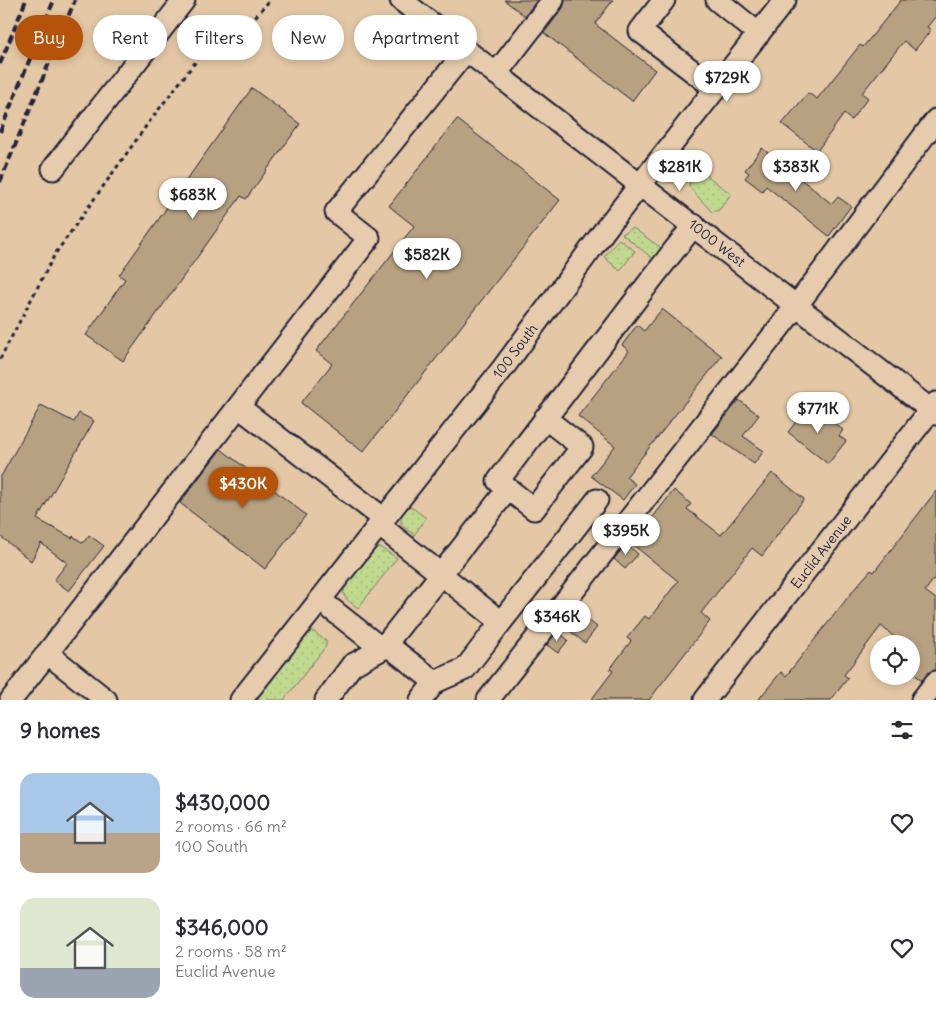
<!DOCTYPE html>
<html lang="en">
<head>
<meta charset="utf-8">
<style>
	:root { --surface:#fff; --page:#f7f7f7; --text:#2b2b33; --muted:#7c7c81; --accent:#b45309 }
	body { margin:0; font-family:Delius,sans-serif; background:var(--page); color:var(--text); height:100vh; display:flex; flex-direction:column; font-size:19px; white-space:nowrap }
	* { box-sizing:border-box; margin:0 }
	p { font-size:16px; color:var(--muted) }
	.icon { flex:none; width:28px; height:28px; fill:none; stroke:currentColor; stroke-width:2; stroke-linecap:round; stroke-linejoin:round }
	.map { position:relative; height:700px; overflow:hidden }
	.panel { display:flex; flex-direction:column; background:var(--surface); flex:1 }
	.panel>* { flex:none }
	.guide { position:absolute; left:15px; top:15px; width:500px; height:45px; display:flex; gap:10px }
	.tools { position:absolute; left:870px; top:635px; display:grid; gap:10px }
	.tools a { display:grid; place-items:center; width:50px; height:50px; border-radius:50%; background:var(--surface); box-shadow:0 2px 8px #0003; font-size:25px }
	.price { position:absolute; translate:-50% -42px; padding:0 11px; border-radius:18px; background:#fff; color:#222; font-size:16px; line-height:32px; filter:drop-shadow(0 1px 2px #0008) }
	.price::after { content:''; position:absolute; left:50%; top:30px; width:15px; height:11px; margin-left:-8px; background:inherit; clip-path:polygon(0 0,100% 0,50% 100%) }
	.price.active { background:var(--accent); color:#fff }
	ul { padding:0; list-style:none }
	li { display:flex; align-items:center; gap:15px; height:125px; padding:0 20px }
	li span { display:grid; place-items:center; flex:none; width:140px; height:100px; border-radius:15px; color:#555 }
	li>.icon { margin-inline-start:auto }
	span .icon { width:60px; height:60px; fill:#fffc; stroke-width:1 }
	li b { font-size:21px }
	h2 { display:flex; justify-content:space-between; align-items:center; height:60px; padding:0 20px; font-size:21px }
	.pill { padding:0 18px; border-radius:22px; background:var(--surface); box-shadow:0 2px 8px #0003; font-size:18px; line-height:45px }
	.pill.active { background:var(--accent); color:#fff }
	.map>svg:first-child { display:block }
	.grass { fill:url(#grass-dots); stroke:#727e65 }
	.building { fill:#b8a181; stroke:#22223b }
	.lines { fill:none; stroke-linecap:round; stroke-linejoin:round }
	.minor-casing { stroke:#22223b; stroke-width:25 }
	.path { stroke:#22223b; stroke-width:3; stroke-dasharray:4 4; stroke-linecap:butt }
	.minor { stroke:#e6cbad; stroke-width:21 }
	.rail { stroke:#22223b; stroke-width:4; stroke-dasharray:8 4; stroke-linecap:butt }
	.labels { text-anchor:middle; stroke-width:5; stroke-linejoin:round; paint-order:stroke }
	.street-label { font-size:14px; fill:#22223b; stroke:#e6cbad }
</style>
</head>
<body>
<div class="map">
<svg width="936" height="700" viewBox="0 0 936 700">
	<defs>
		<pattern id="grass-dots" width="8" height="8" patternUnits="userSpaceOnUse" patternTransform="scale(1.25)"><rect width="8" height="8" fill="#c1d98f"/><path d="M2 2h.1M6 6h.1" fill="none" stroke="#a6ba7c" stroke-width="1.8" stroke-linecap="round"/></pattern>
	</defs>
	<rect width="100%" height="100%" fill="#e4c8a5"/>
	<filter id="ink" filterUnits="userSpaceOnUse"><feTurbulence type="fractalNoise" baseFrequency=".02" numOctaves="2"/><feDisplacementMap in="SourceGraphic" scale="10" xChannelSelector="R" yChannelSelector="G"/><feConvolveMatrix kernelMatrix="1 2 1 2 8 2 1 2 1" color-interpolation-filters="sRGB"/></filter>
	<g filter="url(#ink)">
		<path class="grass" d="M697 168 731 194 719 210 712 212 689 187 691 176Z
			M633 228 664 250 657 262 622 234Z
			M619 239 635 251 620 271 604 257Z
			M406 506H410L426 518 414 535 401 525V513Z
			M379 547 397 558 358 608C353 604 345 600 344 594 341 583 369 551 379 547Z
			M310 629 326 641V646L284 700H254Z"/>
		<path class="building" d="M504 0H537L525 16Z
			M565 0H613L595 24 655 70 632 101 544 33 563 8Z
			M901 0H936V16L927 27 931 30 915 50 904 41 862 93 868 98 851 120 844 114 817 151 782 124 808 93 817 99 860 45 863 47Z
			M252 88 300 124 246 199 241 196 123 361 86 335 125 279 119 275Z
			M457 119 560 200 363 452 301 403 332 364 316 351 414 226 389 206Z
			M762 148 832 204 838 197 851 206 829 236 766 186 762 191 745 178 749 173 745 170Z
			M662 309 722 356 626 477 635 484 623 500 591 476 615 446 578 416 629 351 622 345 637 325 644 331Z
			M739 400 759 415 743 436 764 451 754 464 712 434Z
			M41 405 74 422 79 413 94 421 37 519 72 538 73 536 83 543 89 535 104 546 69 591 54 580 67 563 41 543 31 561 0 536V478Z
			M813 407 843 430 839 436 846 441 828 464 788 432 807 408 810 410Z
			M221 449 306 515 265 569 180 503Z
			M772 473 804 499 762 556 752 548 701 613 710 621 649 700H591L613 671 610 669 631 641 627 638 645 616 649 619 678 581 632 544 674 490 691 504 687 509 721 535Z
			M936 491V576L925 591 936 599V670L931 671 922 680 911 672V644H903L881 626 844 675 848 678 831 700H758L781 672 786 676 856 587 871 570 874 572Z
			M626 544 638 554 625 569 614 559Z
			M582 615 597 627 585 643 570 631Z
			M557 631 568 640 558 653 547 645Z"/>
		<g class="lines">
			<g class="minor-casing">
				<path id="minor" d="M401 0 936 414
					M664 0 640 31 716 89
					M717 0 759 34
					M496 74 553 0
					M53 169 184 0
					M239 407 384 519
					M545 418 582 447 534 509 498 481 654 276 694 225
					M379 525 501 622 465 669 435 682
					M320 600 382 649
					M501 622 597 500
					M386 644 435 682 421 700
					M47 653 106 700
					M11 700 369 238 336 212 466 51
					M241 700 503 368 607 227 785 0
					M326 700 352 665 382 649 508 489
					M488 700 797 305 936 120
					M705 700 936 403
					M922 700 936 682"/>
			</g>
			<path class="path" d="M0 359 55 254 149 122 204 51 256 16 270 0"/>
			<use href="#minor" class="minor"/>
			<path class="rail" d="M0 64 26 0
				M0 132 54 0
				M0 182 75 0"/>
		</g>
	</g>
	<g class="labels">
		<g class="street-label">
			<text transform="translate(717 243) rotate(38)" y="5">1000 West</text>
			<text transform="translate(515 351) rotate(-53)" y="5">100 South</text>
			<text transform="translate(821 552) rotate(-52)" y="5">Euclid Avenue</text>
		</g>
	</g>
</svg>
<div class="tools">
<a><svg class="icon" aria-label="locate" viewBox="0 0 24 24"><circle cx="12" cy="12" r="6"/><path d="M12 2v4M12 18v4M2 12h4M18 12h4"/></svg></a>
</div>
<b class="price" style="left:727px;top:103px">$729K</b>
<b class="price" style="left:680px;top:192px">$281K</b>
<b class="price" style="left:796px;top:192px">$383K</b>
<b class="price" style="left:193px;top:220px">$683K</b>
<b class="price" style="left:427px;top:280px">$582K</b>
<b class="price" style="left:818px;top:434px">$771K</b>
<b class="price active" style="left:243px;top:509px">$430K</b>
<b class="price" style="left:626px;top:556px">$395K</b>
<b class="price" style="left:557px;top:642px">$346K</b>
<div class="guide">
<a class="pill active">Buy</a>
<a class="pill">Rent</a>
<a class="pill">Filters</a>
<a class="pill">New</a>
<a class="pill">Apartment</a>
</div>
</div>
<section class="panel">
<h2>9 homes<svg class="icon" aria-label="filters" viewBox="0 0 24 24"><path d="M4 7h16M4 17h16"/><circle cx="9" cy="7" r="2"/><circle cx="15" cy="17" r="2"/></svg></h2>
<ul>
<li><span style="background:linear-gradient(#a9c7e8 60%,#b9a48a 0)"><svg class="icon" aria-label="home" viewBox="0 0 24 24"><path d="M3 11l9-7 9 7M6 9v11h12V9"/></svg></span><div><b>$430,000</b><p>2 rooms · 66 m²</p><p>100 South</p></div><svg class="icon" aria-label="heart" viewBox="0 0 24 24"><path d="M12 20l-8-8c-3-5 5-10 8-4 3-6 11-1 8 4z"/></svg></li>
<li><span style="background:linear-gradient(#dfe7d0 70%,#9aa5b1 0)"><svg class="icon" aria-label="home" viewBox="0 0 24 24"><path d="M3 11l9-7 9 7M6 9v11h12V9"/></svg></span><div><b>$346,000</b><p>2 rooms · 58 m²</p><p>Euclid Avenue</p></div><svg class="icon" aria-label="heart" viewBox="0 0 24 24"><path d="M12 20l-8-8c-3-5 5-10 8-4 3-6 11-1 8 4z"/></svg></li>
</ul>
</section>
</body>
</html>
